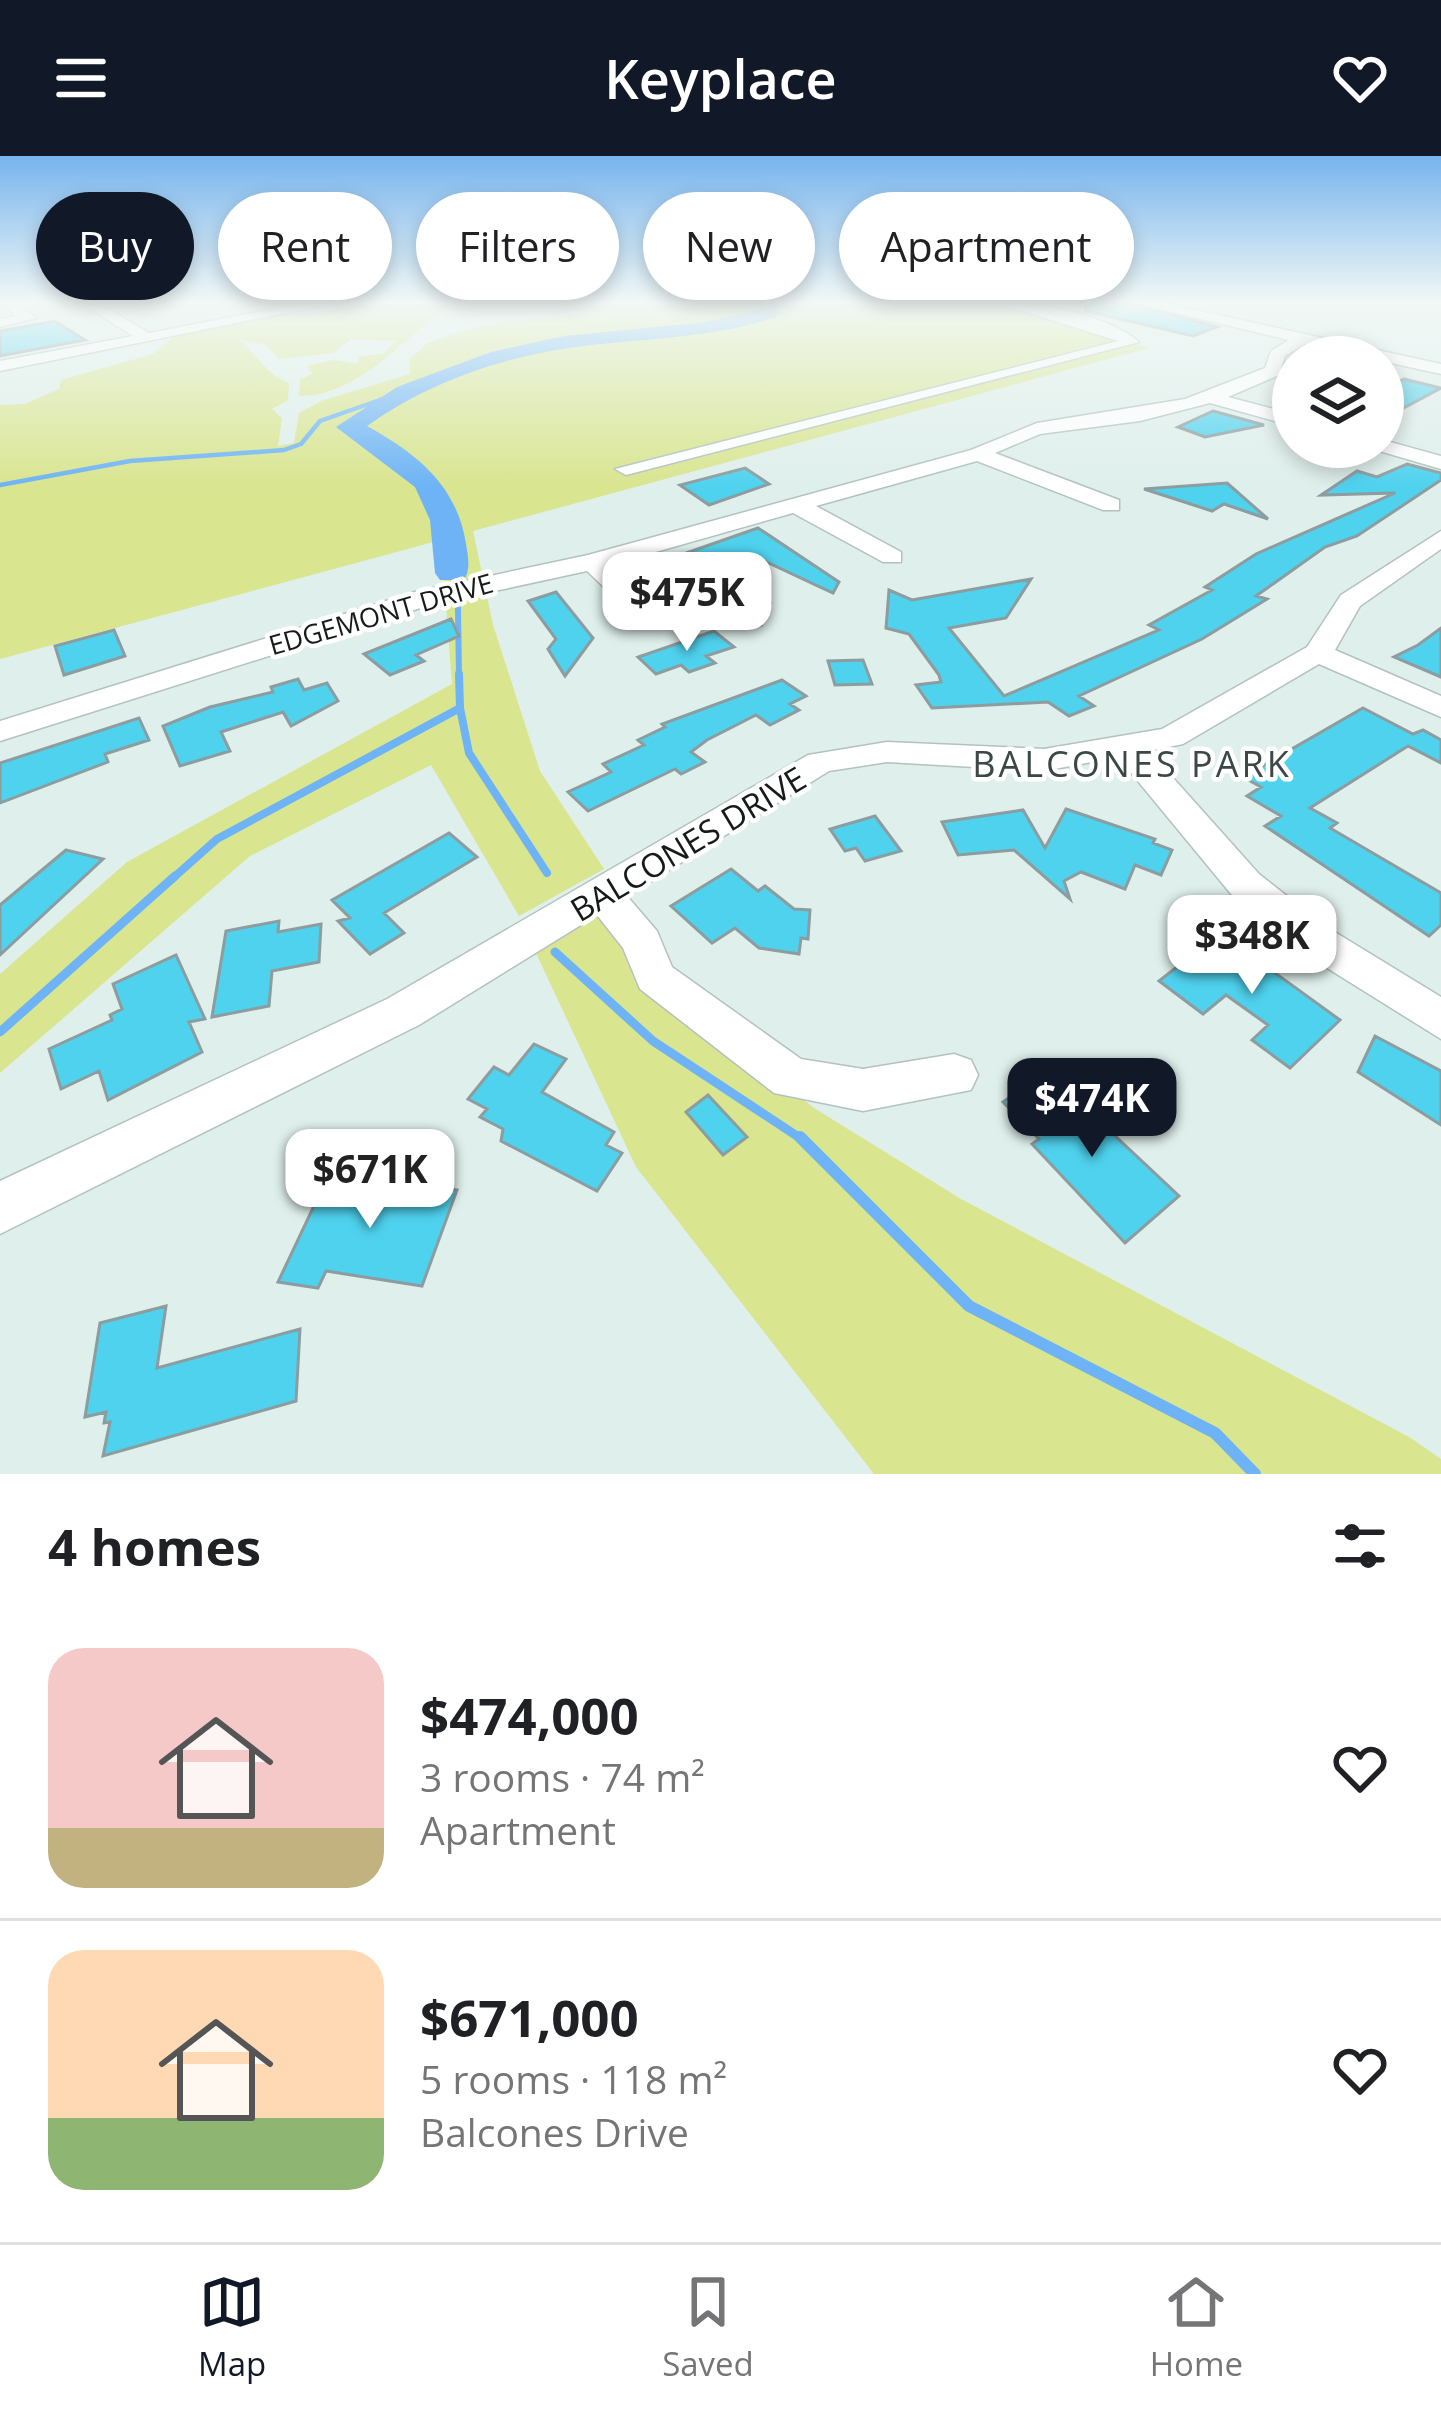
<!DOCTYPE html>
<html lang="en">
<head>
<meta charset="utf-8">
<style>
	:root { --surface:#fff; --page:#f6f6f6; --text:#202124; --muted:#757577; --line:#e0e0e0; --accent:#111827 }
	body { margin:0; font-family:"Open Sans",sans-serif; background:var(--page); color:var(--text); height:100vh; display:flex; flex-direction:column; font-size:45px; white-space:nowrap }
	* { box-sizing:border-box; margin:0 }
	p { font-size:39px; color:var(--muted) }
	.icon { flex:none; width:66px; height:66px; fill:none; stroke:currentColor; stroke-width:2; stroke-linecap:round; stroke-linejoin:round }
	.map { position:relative; height:1318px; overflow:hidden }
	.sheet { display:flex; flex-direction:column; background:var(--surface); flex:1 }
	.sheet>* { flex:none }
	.banner { position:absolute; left:36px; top:36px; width:1371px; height:108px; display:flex; gap:24px }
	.tools { position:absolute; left:1272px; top:180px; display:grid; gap:24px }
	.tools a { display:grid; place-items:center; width:132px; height:132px; border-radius:50%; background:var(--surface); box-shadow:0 6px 18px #0003; font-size:60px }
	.price { position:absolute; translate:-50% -102px; padding:0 27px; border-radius:24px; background:#fff; color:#222; font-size:39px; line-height:78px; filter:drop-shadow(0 3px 6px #0008) }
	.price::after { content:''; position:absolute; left:50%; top:72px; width:36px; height:27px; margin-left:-18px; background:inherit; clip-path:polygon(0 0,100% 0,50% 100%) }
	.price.on { background:var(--accent); color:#fff }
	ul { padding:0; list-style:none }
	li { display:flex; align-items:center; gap:36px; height:300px; padding:0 48px }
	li+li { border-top:3px solid var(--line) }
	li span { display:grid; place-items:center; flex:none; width:336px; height:240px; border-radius:36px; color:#555 }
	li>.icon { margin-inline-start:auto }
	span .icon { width:144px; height:144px; fill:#fffc; stroke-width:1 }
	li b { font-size:51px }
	h2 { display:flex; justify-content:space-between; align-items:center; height:144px; padding:0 48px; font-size:51px }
	.chip { padding:0 42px; border-radius:54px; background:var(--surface); box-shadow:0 6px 18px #0003; font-size:42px; line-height:108px }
	.chip.on { background:var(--accent); color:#fff }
	header { display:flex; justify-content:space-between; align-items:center; height:156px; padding:0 48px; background:var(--accent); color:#fff; font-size:54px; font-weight:600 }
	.menu { display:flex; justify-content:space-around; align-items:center; height:168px; border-top:3px solid var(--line); background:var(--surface); font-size:33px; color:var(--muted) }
	.menu a { display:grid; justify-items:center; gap:6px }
	.menu .on { color:var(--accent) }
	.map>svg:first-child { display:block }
	.green { fill:#d9e58f }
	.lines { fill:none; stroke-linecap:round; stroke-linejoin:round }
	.stream-far5 { stroke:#6db3f5; stroke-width:3 }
	.stream-far4 { stroke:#6db3f5; stroke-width:4.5 }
	.stream-far3 { stroke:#6db3f5; stroke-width:6 }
	.stream-far2 { stroke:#6db3f5; stroke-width:8 }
	.stream-far1 { stroke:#6db3f5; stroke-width:9 }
	.stream { stroke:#6db3f5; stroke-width:12 }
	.river { fill:#6db3f5; fill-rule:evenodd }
	.building { fill:#4fd2ee; stroke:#8d9c9f; stroke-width:3 }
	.minor-tunnel { stroke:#c1cfcc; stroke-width:16; stroke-dasharray:16 8; stroke-linecap:butt }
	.minor-casing { stroke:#b3c2bf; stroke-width:3 }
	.minor { fill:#fff; fill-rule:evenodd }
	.labels { text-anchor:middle; stroke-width:9; stroke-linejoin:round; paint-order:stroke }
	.far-street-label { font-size:27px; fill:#161b1a; stroke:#fff }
	.street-label { font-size:33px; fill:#161b1a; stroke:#fff }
	.neighbourhood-label { font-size:36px; letter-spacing:3px; fill:#3b4845; stroke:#fff }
</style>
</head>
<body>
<header><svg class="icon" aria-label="menu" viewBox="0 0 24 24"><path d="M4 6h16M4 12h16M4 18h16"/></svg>Keyplace<svg class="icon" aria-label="heart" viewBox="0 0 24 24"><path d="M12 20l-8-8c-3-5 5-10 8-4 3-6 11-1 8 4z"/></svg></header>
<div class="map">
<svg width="1441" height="1318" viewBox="0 0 1441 1318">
	<rect width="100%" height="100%" fill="#dfefeb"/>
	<path class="green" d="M347 146H457C406 176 363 240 299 240L300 224 313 217 306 210 333 204 357 208 360 200 383 198 396 185 351 183 334 197 279 203 266 189 237 183C257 196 264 218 289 227L288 244 272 253 282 262 278 290 294 287 299 257 321 245 410 218V202L428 187 483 169 595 157 605 146H996L1149 192 473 375 493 469 540 615 604 713 519 760 431 609 250 700 0 917V818L127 706 452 528 441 384 0 503V249L24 248 59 233 61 224 153 198 175 179 282 159 322 160Z
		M601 754 646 823 814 952 961 1043 1409 1281 1441 1303V1318H874L636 1011 535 795Z"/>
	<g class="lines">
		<path class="stream-far5" d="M385 242 391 240"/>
		<path class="stream-far4" d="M0 329 130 305 284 294 301 288 320 265 391 240"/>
		<path class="stream-far3" d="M458 452 459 521"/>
		<path class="stream-far2" d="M460 552 469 597 547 717
			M172 723 217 683 460 552 459 518"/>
		<path class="stream-far1" d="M555 796 653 885 803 984
			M0 876 175 720"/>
		<path class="stream" d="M800 981 969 1150 1215 1277 1255 1318"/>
		<path class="river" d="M760 146H778L776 161C719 180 661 182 601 188 517 196 436 221 367 270 416 297 457 329 466 388 468 401 471 413 464 424H440L435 417 430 364 415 331 336 271 397 231 491 196 564 180 706 166 759 154Z"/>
	</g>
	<path class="building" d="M1087 146H1127L1217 171 1193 180 1086 155Z
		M55 165 85 184 0 200V175Z
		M1404 223 1441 232 1383 263V233Z
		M1213 255 1264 269 1205 281 1178 271Z
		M1407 308 1441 317V324L1357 380 1325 391 1256 440 1267 443 1202 483 1079 540 1094 550 1069 560 1048 546 932 552 916 529 941 526 939 519 909 478 886 472 889 434 912 444 1031 423 1006 462 949 472 1004 540 1159 474 1149 469 1212 434 1205 431 1256 398 1395 337 1321 339 1357 315 1377 321Z
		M745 312 769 328 709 349 680 329Z
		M1227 327 1268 363 1224 348 1212 355 1144 333Z
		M758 372 839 426 833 437 760 403 770 447 757 448 761 469 718 470 713 415 696 421 669 403Z
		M556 436 593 482 565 520 548 493 556 483 528 445Z
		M451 463 459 480 416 499 424 505 390 519 364 498Z
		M1441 472V521L1394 501 1418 489Z
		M114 474 125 500 64 519 55 490Z
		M714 475 734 491 706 500 715 507 689 516 681 509 656 518 638 501Z
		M863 504 872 528 835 529 828 505Z
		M298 523 304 534 327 527 338 545 291 570 283 556 221 576 230 595 180 610 163 570 210 551 273 536 271 531Z
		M782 524 806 540 790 548 799 554 770 569 756 559 707 584 691 596 705 606 681 618 675 613 588 655 568 636 611 616 603 608 644 589 638 584 665 571 662 568Z
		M1363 552 1413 578 1423 574 1441 584V607L1408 590 1310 652 1337 667 1330 672 1441 737V769L1429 780 1265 670 1281 660 1247 640 1261 631 1243 621Z
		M139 562 149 584 105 598 108 606 0 647V607Z
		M1066 653 1155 683 1153 687 1172 694 1161 719 1135 709 1125 733 1081 716 1064 725 1070 743 1014 694 958 699 942 666 1023 654 1045 692Z
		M875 660 901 695 865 705 856 692 845 695 830 673Z
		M449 677 477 701 384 757 404 777 370 798 338 765 350 762 332 744Z
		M66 694 103 703 0 799V749Z
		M731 713 758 735 765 730 794 753 810 754 808 783 801 782 799 798 759 792 735 772 712 787 671 750Z
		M279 765 278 776 321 768 319 806 272 815 269 850 212 861 226 775Z
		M1220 777 1340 864 1290 912 1252 884 1268 869 1226 839 1203 858 1159 825Z
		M176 799 205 863 189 866 202 896 108 944 99 915 61 933 49 893 112 864 110 859 122 853 113 828Z
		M1375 880 1441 915V969L1358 916Z
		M534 888 566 903 542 936 614 976 606 989 622 997 597 1035 501 985 503 973 480 961 487 953 468 943 494 911 509 919Z
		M1040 920 1075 952 1081 948 1179 1040 1125 1087 1032 988 1039 983 1003 946Z
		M708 939 747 981 723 999 686 956Z
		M330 1016 457 1034 422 1130 326 1115 318 1132 278 1126Z
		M166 1150 157 1212 300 1173 296 1245 103 1300 110 1266 104 1267 106 1256 85 1261 100 1167Z"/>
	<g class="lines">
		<path class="minor-tunnel" d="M1388 227 1397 222"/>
		<g class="minor-casing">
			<path id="minor" d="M0 146H14L36 162 0 171V163L16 160Z
				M79 146H97L149 177 309 146H340L0 215V205L133 180Z
				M995 146C1038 146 1106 158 1139 186L626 319 615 313 1118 185Z
				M1131 146H1159L1441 208V218L1305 188 1285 200 1279 219 1228 241 1293 258V270L1210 247 1140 265 1040 278 995 297 1119 344V354H1103L977 305 816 350 901 396V406H883L793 357 610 409 650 444V456H630L587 415 430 449 0 585V565L415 436 588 399 971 294 1037 267 1185 243 1265 212 1271 195 1289 184Z
				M1383 284 1441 300V313L1376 294Z
				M1441 375V393L1360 450 1335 494 1441 540V561L1319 508 1183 588 1149 595 1259 718 1325 770 1441 841V883L1295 792 1231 738 1118 601 1044 615 887 606 829 615 627 740 657 775 672 811 801 903 863 913 954 898 971 904 978 919 971 934 863 955 774 937 640 833 623 792 597 759 419 869 0 1078V1025L387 843 808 599 887 586 1044 593 1162 573 1307 491 1341 439Z"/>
		</g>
		<use href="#minor" class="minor"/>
	</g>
	<linearGradient id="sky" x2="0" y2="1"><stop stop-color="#77b4ed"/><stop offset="0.44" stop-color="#f1f8f6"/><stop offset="1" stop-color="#f1f8f6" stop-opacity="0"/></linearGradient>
	<rect width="1441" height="331" fill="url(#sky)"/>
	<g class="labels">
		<g class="far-street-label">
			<text transform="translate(381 459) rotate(-16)" y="9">EDGEMONT DRIVE</text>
		</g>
		<g class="street-label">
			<text transform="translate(688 688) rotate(-31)" y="12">BALCONES DRIVE</text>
		</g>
		<g class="neighbourhood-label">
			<text x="1132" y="621">BALCONES PARK</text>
		</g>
	</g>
</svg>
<div class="tools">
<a><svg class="icon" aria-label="layers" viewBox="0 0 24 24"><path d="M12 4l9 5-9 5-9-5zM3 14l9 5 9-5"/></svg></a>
</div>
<b class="price" style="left:687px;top:498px">$475K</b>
<b class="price" style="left:1252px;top:841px">$348K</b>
<b class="price on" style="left:1092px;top:1004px">$474K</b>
<b class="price" style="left:370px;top:1075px">$671K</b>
<div class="banner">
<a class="chip on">Buy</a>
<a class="chip">Rent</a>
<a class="chip">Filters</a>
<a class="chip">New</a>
<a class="chip">Apartment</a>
</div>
</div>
<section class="sheet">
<h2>4 homes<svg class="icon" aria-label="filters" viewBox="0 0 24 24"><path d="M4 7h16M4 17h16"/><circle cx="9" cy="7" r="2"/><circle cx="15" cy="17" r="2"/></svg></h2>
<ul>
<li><span style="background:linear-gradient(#f6c9c9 75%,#c2b280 0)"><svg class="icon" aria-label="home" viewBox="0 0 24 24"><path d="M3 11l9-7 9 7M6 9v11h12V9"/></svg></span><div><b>$474,000</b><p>3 rooms · 74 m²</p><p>Apartment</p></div><svg class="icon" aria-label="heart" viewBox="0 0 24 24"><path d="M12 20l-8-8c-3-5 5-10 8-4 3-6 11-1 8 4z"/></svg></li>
<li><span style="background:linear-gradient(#ffd9b3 70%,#8fb573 0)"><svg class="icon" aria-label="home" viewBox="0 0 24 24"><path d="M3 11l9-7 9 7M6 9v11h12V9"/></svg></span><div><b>$671,000</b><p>5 rooms · 118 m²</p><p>Balcones Drive</p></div><svg class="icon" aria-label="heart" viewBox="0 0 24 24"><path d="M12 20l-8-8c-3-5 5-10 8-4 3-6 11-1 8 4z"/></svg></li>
</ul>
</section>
<nav class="menu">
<a class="on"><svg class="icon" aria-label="map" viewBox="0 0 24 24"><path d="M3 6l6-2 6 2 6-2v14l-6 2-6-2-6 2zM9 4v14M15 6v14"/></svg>Map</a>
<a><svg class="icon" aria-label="saved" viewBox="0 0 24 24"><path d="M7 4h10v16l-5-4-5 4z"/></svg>Saved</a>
<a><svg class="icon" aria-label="home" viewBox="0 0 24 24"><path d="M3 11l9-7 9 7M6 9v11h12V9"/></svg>Home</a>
</nav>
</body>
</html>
